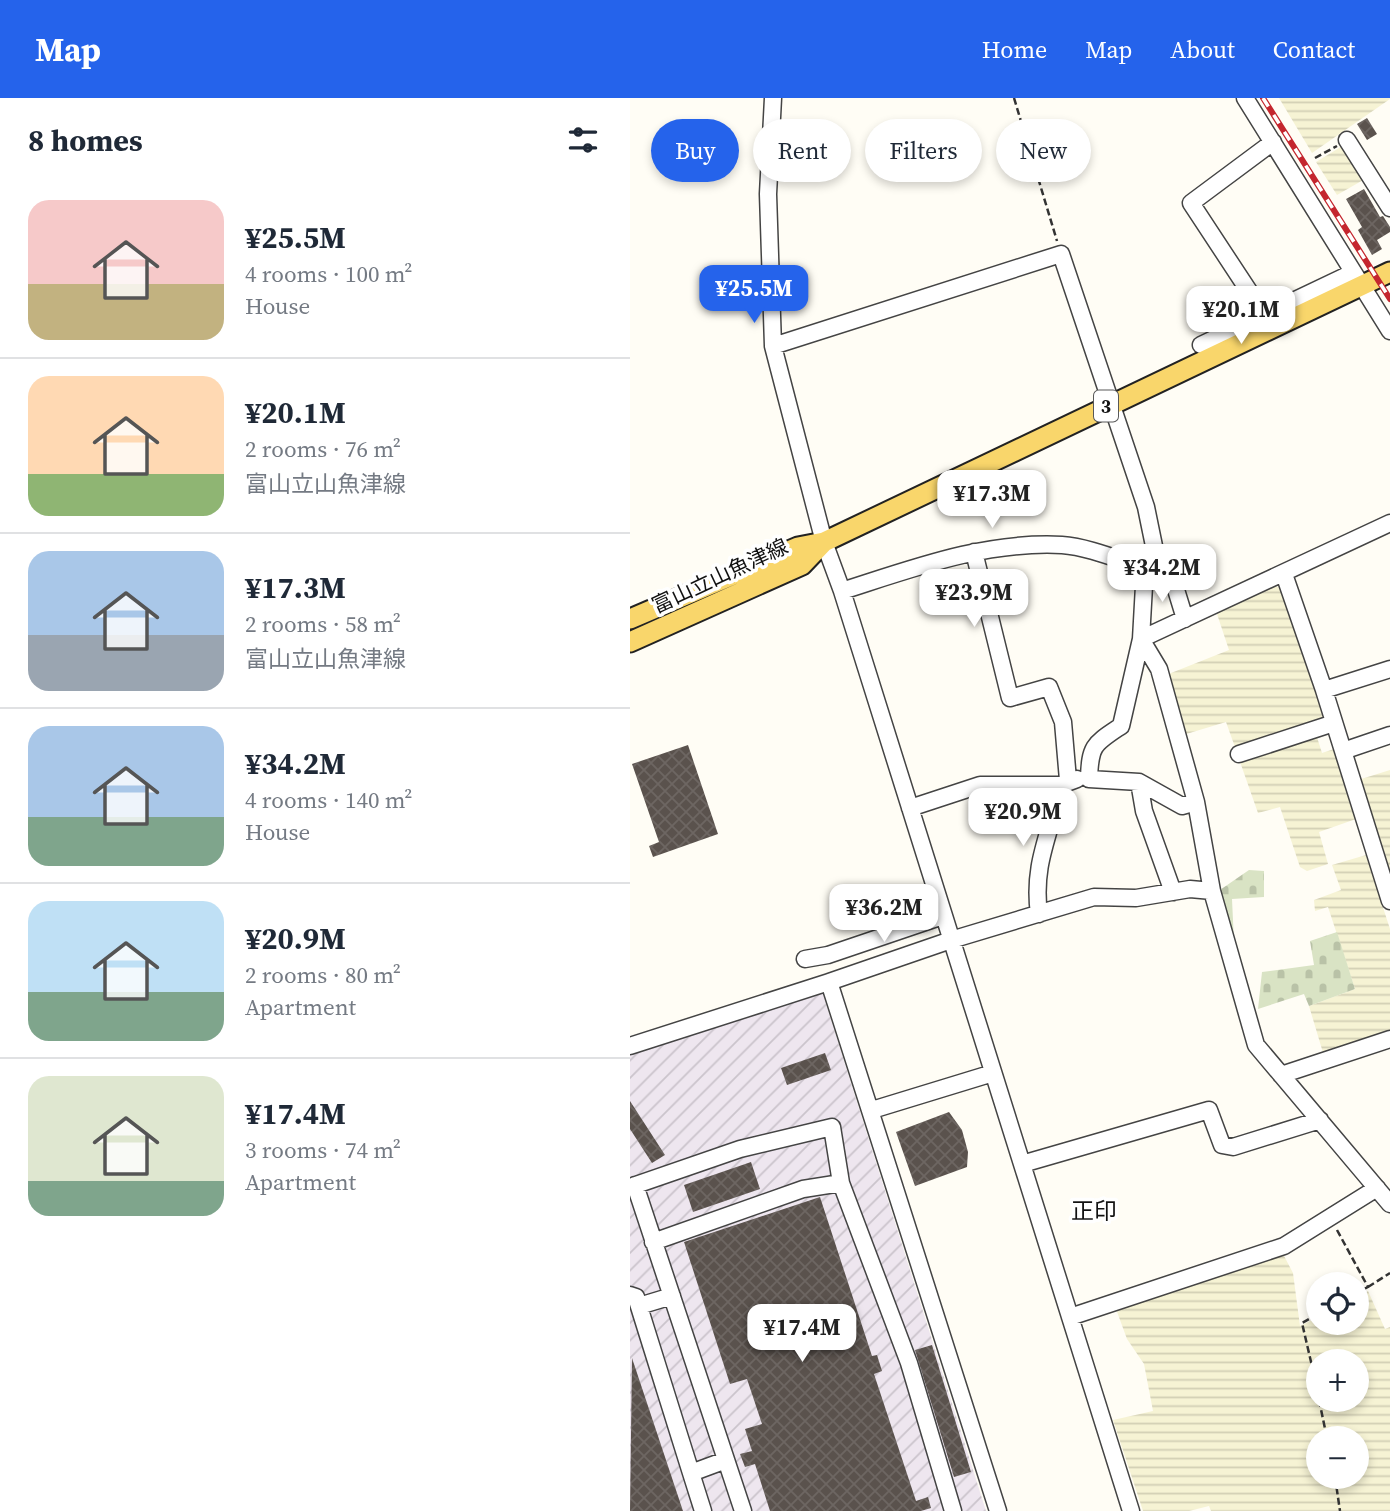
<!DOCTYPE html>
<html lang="en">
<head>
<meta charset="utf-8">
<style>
	:root { --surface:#fff; --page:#f6f6f7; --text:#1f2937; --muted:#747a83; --line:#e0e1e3; --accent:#2563eb }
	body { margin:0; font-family:"Source Serif 4","Noto Sans JP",serif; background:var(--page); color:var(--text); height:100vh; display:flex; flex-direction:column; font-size:26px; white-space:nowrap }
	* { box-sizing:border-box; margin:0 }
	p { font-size:23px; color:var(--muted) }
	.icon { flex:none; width:38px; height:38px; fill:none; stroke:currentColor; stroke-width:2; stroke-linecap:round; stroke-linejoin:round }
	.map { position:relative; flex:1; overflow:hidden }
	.side { display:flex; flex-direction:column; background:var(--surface); width:630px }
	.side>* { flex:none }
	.top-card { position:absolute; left:21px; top:21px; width:634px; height:63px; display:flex; gap:14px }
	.buttons { position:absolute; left:676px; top:1174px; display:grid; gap:14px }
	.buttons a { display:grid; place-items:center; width:63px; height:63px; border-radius:50%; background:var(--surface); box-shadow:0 4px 10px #0003; font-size:35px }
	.price { position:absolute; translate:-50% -60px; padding:0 16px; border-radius:14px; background:#fff; color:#222; font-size:23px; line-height:46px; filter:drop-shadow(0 2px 4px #0008) }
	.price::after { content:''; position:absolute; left:50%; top:42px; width:21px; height:16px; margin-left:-10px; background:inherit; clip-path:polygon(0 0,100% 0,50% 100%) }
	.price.active { background:var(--accent); color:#fff }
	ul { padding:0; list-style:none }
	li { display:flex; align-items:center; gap:21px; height:175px; padding:0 28px }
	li+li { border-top:2px solid var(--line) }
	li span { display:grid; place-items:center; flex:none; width:196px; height:140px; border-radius:21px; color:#555 }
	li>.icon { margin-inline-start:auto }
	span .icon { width:84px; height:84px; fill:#fffc; stroke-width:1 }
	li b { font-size:30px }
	h2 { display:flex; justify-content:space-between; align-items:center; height:84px; padding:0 28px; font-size:30px }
	.chip { padding:0 24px; border-radius:32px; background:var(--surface); box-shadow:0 4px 10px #0003; font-size:24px; line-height:63px }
	.chip.active { background:var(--accent); color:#fff }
	header { display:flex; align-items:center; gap:42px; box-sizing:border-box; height:98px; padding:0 35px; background:var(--accent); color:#fff }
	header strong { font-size:33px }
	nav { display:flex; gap:38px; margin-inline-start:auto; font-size:24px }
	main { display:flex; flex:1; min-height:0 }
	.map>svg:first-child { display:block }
	.industrial { fill:url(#industrial-furrows) }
	.farmland { fill:url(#farmland-rules); fill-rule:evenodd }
	.cemetery { fill:url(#cemetery-stones) }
	.building { fill:url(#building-cross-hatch) }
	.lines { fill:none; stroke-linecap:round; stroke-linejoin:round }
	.minor-casing { stroke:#444; stroke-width:19 }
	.major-casing { stroke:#222; stroke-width:23 }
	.path { stroke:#333; stroke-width:2.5; stroke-dasharray:7 3.5; stroke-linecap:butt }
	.minor { stroke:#fff; stroke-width:16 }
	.major { stroke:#f9d66b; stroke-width:19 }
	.rail-casing { stroke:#c4262e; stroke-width:6 }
	.rail { stroke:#fff; stroke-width:3.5; stroke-dasharray:10; stroke-linecap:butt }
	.labels { text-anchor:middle; stroke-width:7; stroke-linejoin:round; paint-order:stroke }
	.shield { fill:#fff; stroke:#585858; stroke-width:2 }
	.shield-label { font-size:19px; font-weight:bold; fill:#111 }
	.street-label { font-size:21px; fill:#111; stroke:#fff }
	.neighbourhood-label { font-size:23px; fill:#111; stroke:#fff }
</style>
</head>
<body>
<header>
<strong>Map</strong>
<nav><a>Home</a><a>Map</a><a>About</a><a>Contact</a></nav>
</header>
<main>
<section class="side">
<h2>8 homes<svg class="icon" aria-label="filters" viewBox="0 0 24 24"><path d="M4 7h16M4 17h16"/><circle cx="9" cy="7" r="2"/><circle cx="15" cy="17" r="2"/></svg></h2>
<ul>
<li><span style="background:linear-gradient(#f6c9c9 60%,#c2b280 0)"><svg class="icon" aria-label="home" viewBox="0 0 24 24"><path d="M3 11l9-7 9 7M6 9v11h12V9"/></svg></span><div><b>¥25.5M</b><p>4 rooms · 100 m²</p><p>House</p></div></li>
<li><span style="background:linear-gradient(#ffd9b3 70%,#8fb573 0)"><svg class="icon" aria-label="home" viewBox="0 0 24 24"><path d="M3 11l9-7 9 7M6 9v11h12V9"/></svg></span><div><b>¥20.1M</b><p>2 rooms · 76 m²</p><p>富山立山魚津線</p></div></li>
<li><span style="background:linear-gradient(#a9c7e8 60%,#9aa5b1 0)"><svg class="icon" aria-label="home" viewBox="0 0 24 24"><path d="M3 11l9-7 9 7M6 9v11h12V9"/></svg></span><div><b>¥17.3M</b><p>2 rooms · 58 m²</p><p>富山立山魚津線</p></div></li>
<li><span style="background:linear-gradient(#a9c7e8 65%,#7fa58c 0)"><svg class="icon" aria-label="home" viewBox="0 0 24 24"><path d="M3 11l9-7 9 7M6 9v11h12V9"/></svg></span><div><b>¥34.2M</b><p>4 rooms · 140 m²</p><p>House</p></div></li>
<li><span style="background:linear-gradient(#bfe0f5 65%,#7fa58c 0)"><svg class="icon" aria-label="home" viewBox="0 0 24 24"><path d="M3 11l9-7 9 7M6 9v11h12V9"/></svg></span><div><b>¥20.9M</b><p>2 rooms · 80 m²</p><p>Apartment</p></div></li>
<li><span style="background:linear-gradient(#dfe7d0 75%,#7fa58c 0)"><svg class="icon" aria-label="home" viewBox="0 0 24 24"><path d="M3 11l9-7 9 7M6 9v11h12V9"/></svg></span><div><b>¥17.4M</b><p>3 rooms · 74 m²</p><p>Apartment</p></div></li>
</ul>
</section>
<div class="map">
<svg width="760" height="1413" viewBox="0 0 760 1413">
	<defs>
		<pattern id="industrial-furrows" width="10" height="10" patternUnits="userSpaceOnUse" patternTransform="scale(1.75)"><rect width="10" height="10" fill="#eee6ef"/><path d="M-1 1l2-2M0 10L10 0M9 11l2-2" fill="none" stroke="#cbc4cc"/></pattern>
		<pattern id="farmland-rules" width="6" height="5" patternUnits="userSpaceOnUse" patternTransform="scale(1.75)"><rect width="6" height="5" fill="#f6f3d4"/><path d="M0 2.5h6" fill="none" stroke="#d2cfb5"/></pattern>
		<pattern id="cemetery-stones" width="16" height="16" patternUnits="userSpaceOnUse" patternTransform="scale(1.75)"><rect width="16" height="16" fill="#d9e3c4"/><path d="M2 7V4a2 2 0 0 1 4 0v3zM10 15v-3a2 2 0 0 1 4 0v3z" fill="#b9c2a7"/></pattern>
		<pattern id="building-cross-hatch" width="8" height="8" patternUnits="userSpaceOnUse" patternTransform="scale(1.75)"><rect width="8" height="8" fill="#5a524d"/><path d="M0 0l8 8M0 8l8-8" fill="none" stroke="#6d6662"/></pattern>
	</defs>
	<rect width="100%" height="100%" fill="#fffdf5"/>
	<path class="industrial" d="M192 893 356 1413H0V955Z"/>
	<path class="farmland" d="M649 0H760V1L682 55Z
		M714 47 735 81 707 97 686 64Z
		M641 487 655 491 696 624 606 652 596 624 553 637 536 577 599 552 586 513Z
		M686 636 692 655 704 651 726 721 689 734 698 766 677 773 670 769 650 709 628 715 609 661Z
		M760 672V787L728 682Z
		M736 757 760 831V937L694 958 679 908 725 891 698 809 685 813 684 802 711 792 702 767Z
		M652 1154 663 1175 670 1228 688 1219V1225H726V1199L738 1193 755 1231 760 1229V1413H581L579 1408 559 1413H513L483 1322 523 1313 514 1266 497 1241 486 1211ZM688 1264H726V1302H688ZM688 1340H726V1379H688Z"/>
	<path class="cemetery" d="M619 772 634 773V799L602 801 604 844 587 794Z
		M707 834 725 891 679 908 674 896 628 911 632 874 684 867 680 843Z"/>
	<path class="building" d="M737 20 747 36 737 42 727 26Z
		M734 91 750 119 753 118 760 129V134L747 142 752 151 742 157 728 132 732 129 716 101Z
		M58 647 88 736 23 759 19 748 29 744 2 666Z
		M195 955 201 972 157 987 151 970Z
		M0 1003 35 1057 22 1065 0 1031Z
		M319 1014 332 1032 338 1054 337 1069 285 1088 266 1034Z
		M121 1064 130 1091 63 1114 54 1087Z
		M190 1099 242 1258 247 1257 252 1273 244 1276 286 1403 298 1399 301 1410 291 1413H140L125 1366 115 1369 110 1356 122 1353 115 1331 132 1326 117 1281 100 1286 54 1144Z
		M302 1247 341 1374 324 1379 285 1252Z
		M2 1260 53 1413H0Z"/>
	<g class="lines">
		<g class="minor-casing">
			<path id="minor" d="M143 0 138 96 143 248 194 444 212 493 501 1413
				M615 0 760 233
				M717 42 760 110
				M634 216 561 105 643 44
				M571 247 722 175
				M143 248 431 156 516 409 524 448 515 470 511 541 491 628C464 646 460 647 459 681L509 684 552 708 566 704
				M344 454 380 600 419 589 433 624 438 682
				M654 476 694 592 760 803
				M515 477 540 472 555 521
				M212 493C284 470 355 443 432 447 459 449 489 462 515 470
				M511 541 529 571 566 704 582 793 626 947 760 1106
				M511 541 760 425
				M694 592 760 571
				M713 653 760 637
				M609 656 704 625
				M509 684 514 713 543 794
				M280 710 350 687H431L447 681
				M409 816C402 765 421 735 431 687
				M175 861 198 857 313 818
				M199 884 321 842 464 799 506 800 560 791 582 793
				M0 948 199 884 368 1413
				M651 977 760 941
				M242 1012 363 975
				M392 1066 579 1012 592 1047 603 1049 690 1022
				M5 1087 113 1413
				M0 1089 110 1051 202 1029 211 1085 279 1265 323 1413
				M23 1144 173 1091 211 1085
				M0 1197 6 1199 61 1375 96 1362
				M9 1208 42 1198
				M440 1219 654 1148 747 1090
				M61 1375 73 1413"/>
		</g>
		<g class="major-casing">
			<path id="major" d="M0 521 168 449 194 444 760 174
				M0 544 172 467 194 444"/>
		</g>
		<path class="path" d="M384 0 427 143
			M685 60 707 48
			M707 1132 738 1189 726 1195
			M738 1189 760 1175
			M688 1216 672 1225 688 1294
			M689 1302 697 1340
			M705 1379 710 1413"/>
		<use href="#minor" class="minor"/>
		<use href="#major" class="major"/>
		<g class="rail-casing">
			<path id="rail" d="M633 0 760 201"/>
		</g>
		<use href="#rail" class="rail"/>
	</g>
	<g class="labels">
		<rect class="shield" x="464" y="292.5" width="24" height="31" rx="5"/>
		<g class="shield-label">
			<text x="476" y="315">3</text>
		</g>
		<g class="street-label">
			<text transform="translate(90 478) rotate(-25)" y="7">富山立山魚津線</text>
		</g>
		<g class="neighbourhood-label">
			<text x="464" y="1121">正印</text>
		</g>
	</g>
</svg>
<div class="buttons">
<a><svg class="icon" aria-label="locate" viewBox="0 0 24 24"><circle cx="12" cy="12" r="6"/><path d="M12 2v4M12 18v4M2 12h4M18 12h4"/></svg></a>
<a>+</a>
<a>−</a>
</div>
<b class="price active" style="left:124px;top:227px">¥25.5M</b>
<b class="price" style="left:611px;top:248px">¥20.1M</b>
<b class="price" style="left:362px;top:432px">¥17.3M</b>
<b class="price" style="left:532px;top:506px">¥34.2M</b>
<b class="price" style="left:344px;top:531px">¥23.9M</b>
<b class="price" style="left:393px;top:750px">¥20.9M</b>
<b class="price" style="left:254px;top:846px">¥36.2M</b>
<b class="price" style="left:172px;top:1266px">¥17.4M</b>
<div class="top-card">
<a class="chip active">Buy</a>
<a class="chip">Rent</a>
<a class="chip">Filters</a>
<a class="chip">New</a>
</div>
</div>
</main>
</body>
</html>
